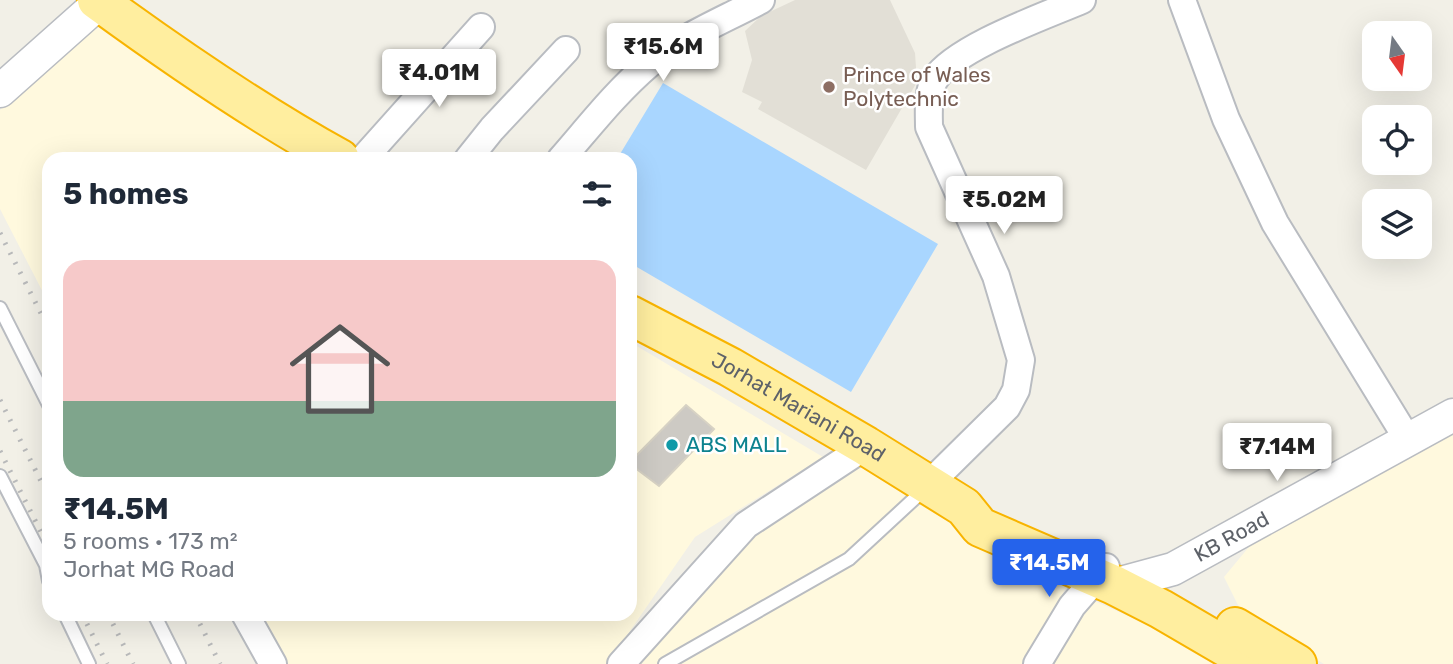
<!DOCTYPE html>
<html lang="en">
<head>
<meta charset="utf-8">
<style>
	:root { --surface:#fff; --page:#f6f6f7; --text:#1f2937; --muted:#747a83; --accent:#2563eb }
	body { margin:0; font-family:Rubik,sans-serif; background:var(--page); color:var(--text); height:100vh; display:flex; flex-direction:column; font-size:26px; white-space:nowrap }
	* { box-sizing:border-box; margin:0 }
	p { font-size:23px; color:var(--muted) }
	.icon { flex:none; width:38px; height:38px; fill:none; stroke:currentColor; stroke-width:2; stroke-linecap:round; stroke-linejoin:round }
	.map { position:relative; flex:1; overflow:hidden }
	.side { position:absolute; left:42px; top:152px; width:595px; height:469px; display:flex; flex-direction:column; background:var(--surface); border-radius:21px; box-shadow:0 7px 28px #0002 }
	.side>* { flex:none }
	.needle { width:46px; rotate:166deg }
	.fabs { position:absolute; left:1362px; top:21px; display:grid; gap:14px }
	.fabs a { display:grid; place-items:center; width:70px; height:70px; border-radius:14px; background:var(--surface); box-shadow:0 7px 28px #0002; font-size:35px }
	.price { position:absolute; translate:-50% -60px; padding:0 16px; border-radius:7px; background:#fff; color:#222; font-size:23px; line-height:46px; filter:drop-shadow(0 2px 4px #0008) }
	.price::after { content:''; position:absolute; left:50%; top:42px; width:21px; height:16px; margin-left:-10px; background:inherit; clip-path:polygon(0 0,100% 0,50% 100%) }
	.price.selected { background:var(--accent); color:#fff }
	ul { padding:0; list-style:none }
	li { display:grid; align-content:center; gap:14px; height:371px; padding:0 21px }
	li span { display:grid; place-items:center; height:217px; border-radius:21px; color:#555 }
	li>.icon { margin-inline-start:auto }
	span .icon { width:126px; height:126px; fill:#fffc; stroke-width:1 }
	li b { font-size:30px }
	h2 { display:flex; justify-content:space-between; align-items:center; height:84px; padding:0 21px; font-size:30px }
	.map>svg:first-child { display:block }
	.commercial { fill:#fff9de }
	.education { fill:#e2dfd6 }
	.water { fill:#a9d6ff }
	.building { fill:#cdcac4; stroke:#d7d2c4; stroke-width:2 }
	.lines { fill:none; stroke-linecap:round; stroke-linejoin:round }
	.service-casing { stroke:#b9bcc1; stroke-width:16 }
	.minor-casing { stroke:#b9bcc1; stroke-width:30 }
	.tertiary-casing { stroke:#b9bcc1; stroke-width:35 }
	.trunk-casing { stroke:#f8b400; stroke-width:42 }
	.service { stroke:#fff; stroke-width:12 }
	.minor { stroke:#fff; stroke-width:26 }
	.tertiary { stroke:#fff; stroke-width:32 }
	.trunk { stroke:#ffee9f; stroke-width:38 }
	.rail { stroke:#b8b9ba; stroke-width:5; stroke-dasharray:2 9; stroke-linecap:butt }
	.education-dot { fill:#8d6e63; stroke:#fff; stroke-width:2.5 }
	.culture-dot { fill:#0f9aa8; stroke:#fff; stroke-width:2.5 }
	.labels { text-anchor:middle; stroke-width:5; stroke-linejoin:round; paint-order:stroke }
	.education-label { font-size:21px; fill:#785e54; stroke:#fff; text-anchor:start }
	.street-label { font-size:21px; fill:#5e6269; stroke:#fff }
	.culture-label { font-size:21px; fill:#0d838f; stroke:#fff; text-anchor:start }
</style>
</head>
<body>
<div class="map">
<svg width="1453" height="664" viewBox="0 0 1453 664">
	<rect width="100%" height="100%" fill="#f2f0e7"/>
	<path class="commercial" d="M96 22 325 159H49V304L0 209V110Z
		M630 342 823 457 695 537 607 664H275L249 614H630Z
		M1453 433V664H1324L1243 615 1224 577 1263 530Z
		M861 466 1068 583 1028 664H636L764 522Z
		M1090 599 1153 627 1223 664H1053Z"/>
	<path class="education" d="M795 0H890L915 53 917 82 866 170 758 109 762 102 742 92 752 60 745 31 761 16Z"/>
	<path class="water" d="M663 83 938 244 851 392 630 263V159H617Z"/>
	<path class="building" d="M686 405 714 429 659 486 630 464V462Z"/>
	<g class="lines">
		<g class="service-casing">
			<path id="service" d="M0 308 49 405
				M0 476 46 565 49 581
				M65 614 89 664
				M154 614 179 664
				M665 664 849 559 927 487"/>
		</g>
		<g class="minor-casing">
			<path id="minor" d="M1182 0 1226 119 1275 223 1408 440
				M363 159 481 27
				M468 159 492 129 566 50
				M561 159C589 127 616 92 649 64 681 37 724 20 761 0
				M929 484 1007 407 1016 390 1021 360 996 276 929 127C929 113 927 92 935 79 956 47 1045 16 1082 0
				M245 614 273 664
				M621 664 746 525 866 446
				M1037 664 1072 606 1106 567"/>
		</g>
		<g class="tertiary-casing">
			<g id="tertiary">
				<path d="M0 91 100 2"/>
				<path id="s1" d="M1114 585 1173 569 1453 415"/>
			</g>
		</g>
		<g class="trunk-casing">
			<g id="trunk">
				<path d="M97 0C175 57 255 112 340 159"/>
				<path id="s2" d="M630 315 730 367 866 446 964 507 980 527 1114 585 1161 609 1255 664"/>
				<path d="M1235 627 1297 664"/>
			</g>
		</g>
		<use href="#service" class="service"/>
		<use href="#minor" class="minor"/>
		<use href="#tertiary" class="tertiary"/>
		<use href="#trunk" class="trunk"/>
		<path class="rail" d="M0 233 49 329
			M0 400 49 497
			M0 451 49 548
			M82 614 107 664
			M108 614 133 664
			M195 614 220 664"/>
	</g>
	<circle class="education-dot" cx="829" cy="87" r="7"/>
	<circle class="culture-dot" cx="672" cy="445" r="7"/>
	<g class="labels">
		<g class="education-label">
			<text x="843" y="82">Prince of Wales<tspan x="843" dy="24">Polytechnic</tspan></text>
		</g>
		<g class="street-label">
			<text dy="7" stroke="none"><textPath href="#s2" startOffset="192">Jorhat Mariani Road</textPath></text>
			<text dy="7" stroke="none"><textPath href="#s1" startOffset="128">KB Road</textPath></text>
		</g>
		<g class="culture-label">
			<text x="686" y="452">ABS MALL</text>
		</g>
	</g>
</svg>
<div class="fabs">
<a><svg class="needle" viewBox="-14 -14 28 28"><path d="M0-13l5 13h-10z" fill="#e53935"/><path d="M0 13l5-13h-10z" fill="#747a83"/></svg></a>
<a><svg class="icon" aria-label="locate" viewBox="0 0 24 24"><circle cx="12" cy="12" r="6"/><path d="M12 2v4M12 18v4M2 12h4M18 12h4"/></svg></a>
<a><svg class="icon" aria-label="layers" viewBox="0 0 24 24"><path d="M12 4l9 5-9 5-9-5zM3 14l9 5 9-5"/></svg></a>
</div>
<b class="price" style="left:663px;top:83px">₹15.6M</b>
<b class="price" style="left:439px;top:109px">₹4.01M</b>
<b class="price" style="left:1004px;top:236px">₹5.02M</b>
<b class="price" style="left:1277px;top:483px">₹7.14M</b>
<b class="price selected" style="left:1049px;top:599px">₹14.5M</b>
<section class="side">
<h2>5 homes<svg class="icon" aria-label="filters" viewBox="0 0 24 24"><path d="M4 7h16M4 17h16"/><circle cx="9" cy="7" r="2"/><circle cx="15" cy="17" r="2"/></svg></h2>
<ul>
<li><span style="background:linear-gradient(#f6c9c9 65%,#7fa58c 0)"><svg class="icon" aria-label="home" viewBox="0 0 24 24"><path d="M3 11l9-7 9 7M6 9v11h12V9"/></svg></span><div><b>₹14.5M</b><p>5 rooms · 173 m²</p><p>Jorhat MG Road</p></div></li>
</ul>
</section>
</div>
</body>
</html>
